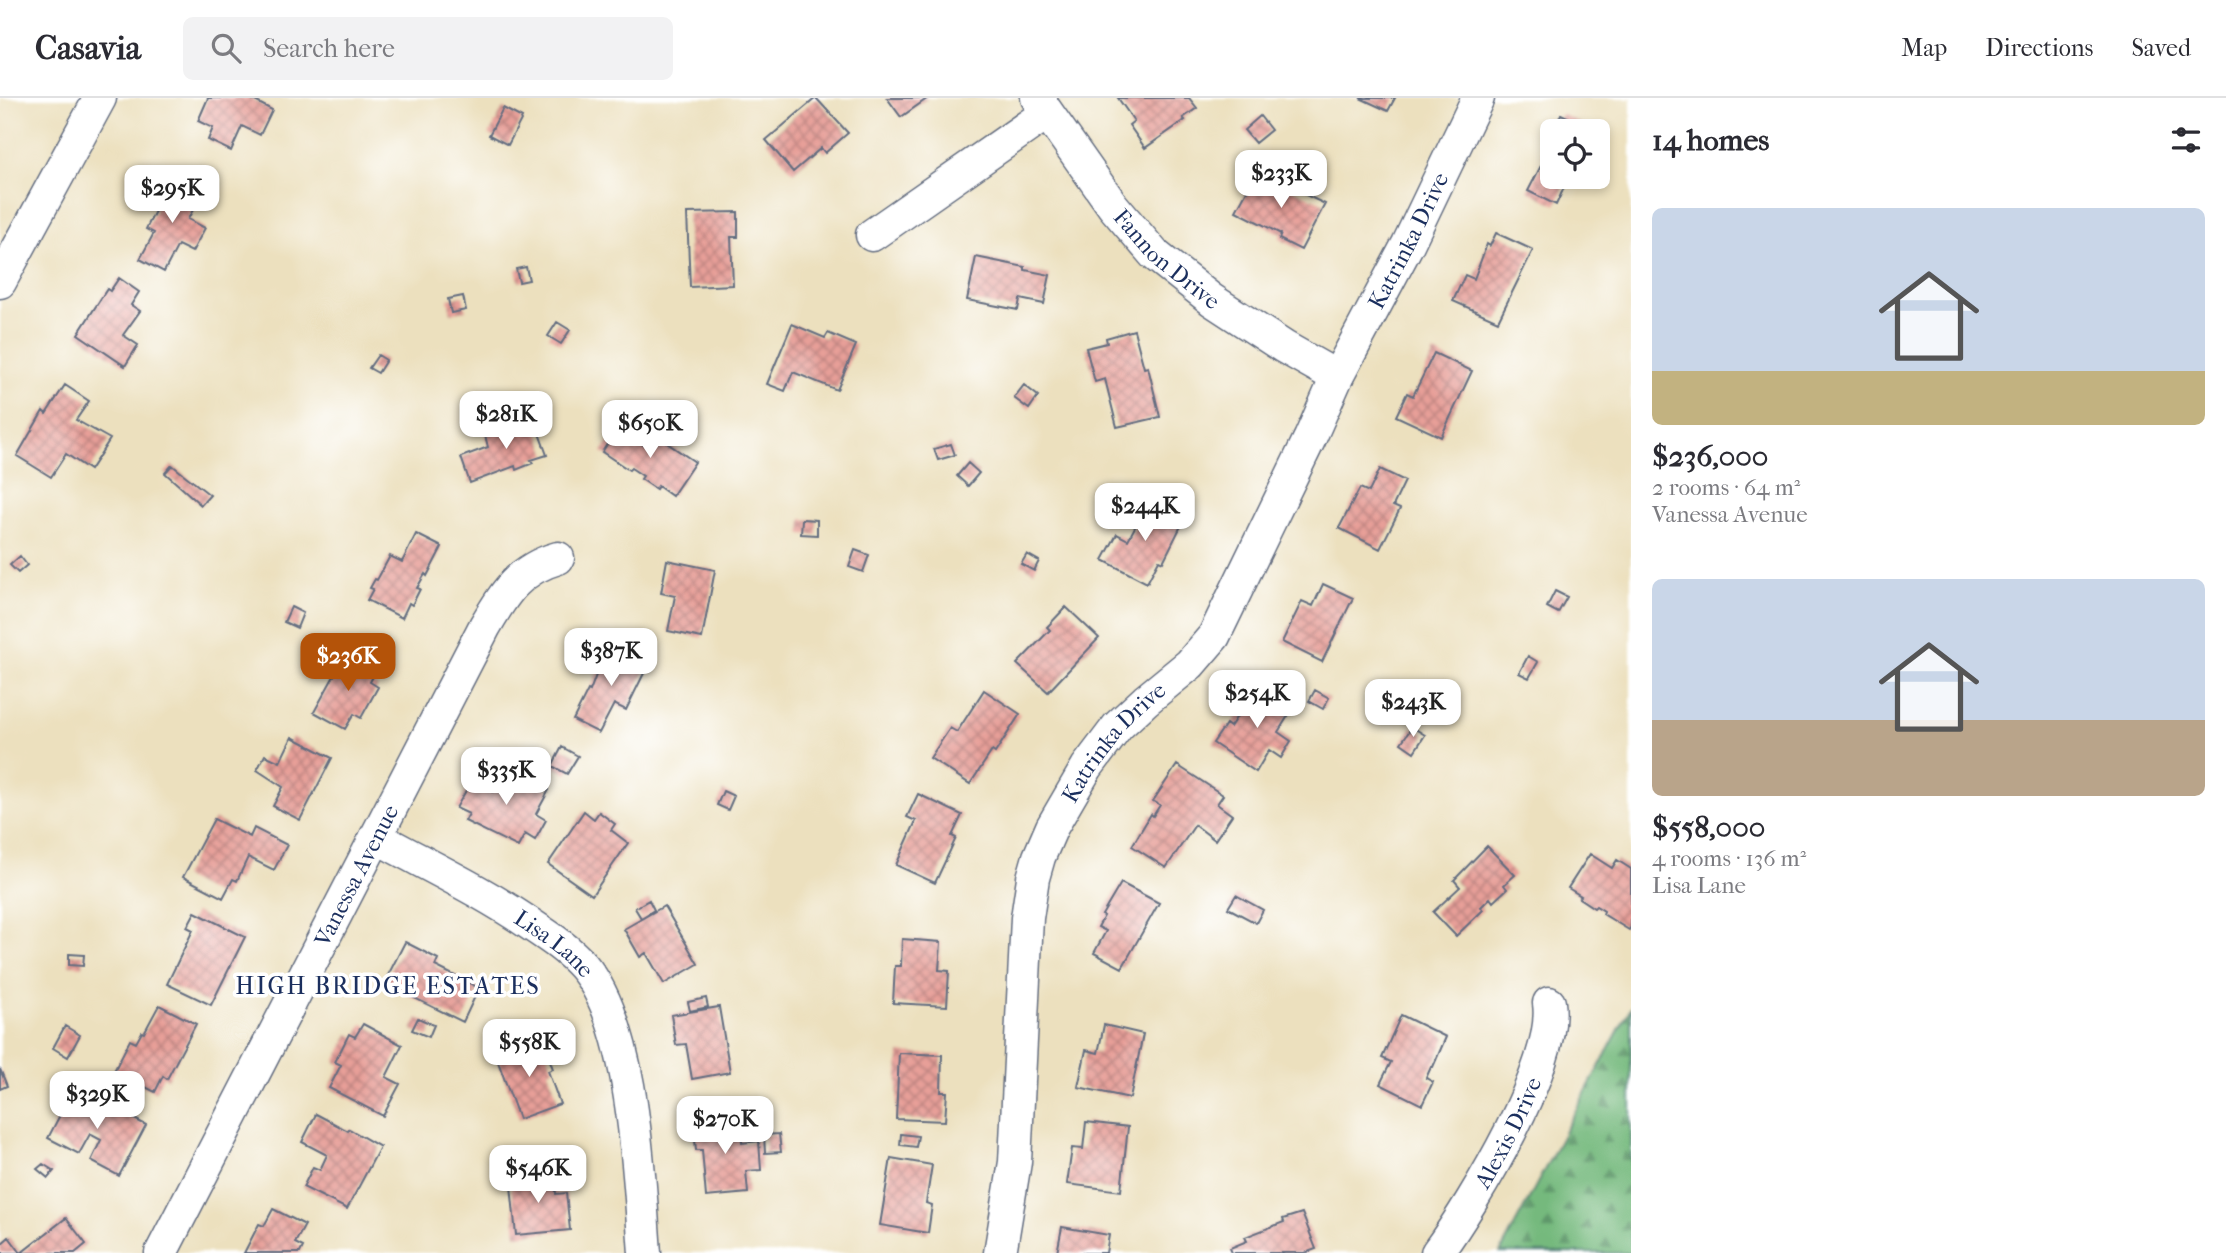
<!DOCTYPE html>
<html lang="en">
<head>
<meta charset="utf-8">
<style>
	:root { --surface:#fff; --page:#f2f2f3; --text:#2b2b33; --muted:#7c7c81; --line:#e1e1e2; --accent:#b45309 }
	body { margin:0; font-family:"IM FELL French Canon",serif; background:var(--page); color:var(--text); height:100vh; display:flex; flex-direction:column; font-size:26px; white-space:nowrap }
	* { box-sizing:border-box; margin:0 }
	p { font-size:23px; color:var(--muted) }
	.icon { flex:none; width:38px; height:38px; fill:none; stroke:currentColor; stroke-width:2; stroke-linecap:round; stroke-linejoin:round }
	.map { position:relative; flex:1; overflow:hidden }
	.panel { display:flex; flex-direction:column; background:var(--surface); width:595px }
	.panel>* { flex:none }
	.buttons { position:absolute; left:1540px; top:21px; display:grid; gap:14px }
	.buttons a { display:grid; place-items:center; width:70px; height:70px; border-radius:10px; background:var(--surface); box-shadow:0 4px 10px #0003; font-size:35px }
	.price { position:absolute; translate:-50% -60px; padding:0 16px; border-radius:14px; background:#fff; color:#222; font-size:23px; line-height:46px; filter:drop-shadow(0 2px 4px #0008) }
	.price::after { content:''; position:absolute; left:50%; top:42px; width:21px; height:16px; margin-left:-10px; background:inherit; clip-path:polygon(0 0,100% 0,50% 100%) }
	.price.selected { background:var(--accent); color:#fff }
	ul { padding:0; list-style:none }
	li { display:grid; align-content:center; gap:14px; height:371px; padding:0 21px }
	li span { display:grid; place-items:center; height:217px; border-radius:10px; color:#555 }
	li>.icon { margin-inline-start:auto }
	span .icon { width:126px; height:126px; fill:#fffc; stroke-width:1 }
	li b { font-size:30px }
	h2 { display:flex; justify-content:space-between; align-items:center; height:84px; padding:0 21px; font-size:30px }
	header { display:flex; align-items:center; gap:42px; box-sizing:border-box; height:98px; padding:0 35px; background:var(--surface); border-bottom:2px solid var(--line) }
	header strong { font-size:33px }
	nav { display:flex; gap:38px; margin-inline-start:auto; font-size:24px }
	.search { width:490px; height:63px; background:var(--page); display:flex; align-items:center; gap:18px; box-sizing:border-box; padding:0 24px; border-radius:10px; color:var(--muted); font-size:26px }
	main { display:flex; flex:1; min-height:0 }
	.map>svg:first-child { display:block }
	.forest { fill:url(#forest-firs); stroke:#48746e; stroke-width:2 }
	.building { fill:url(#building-cross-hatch) }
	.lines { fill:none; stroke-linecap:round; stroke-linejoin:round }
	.street-casing { stroke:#646d80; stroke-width:35 }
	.street { stroke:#fff; stroke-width:32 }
	.labels { text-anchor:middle; stroke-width:7; stroke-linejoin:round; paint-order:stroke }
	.street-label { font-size:23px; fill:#1b2f5e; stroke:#fff }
	.neighbourhood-label { font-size:24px; letter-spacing:2px; fill:#1b2f5e; stroke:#fff }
</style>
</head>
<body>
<header>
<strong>Casavia</strong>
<div class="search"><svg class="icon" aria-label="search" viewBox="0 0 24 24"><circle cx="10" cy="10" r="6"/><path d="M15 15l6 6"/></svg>Search here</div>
<nav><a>Map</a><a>Directions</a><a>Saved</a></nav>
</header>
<main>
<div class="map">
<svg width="1631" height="1155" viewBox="0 0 1631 1155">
	<defs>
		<pattern id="forest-firs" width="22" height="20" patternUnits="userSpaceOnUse" patternTransform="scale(1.75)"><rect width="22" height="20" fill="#74b97d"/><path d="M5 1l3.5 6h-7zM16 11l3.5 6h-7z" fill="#5e976a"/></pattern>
		<pattern id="building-cross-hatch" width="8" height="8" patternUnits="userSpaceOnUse" patternTransform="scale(1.75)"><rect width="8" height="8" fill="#e79f98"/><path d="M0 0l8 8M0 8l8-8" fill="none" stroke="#ba827f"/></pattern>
	</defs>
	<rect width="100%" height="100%" fill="#fff"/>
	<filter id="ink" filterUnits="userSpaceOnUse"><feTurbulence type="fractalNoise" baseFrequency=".0143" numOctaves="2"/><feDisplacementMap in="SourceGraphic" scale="14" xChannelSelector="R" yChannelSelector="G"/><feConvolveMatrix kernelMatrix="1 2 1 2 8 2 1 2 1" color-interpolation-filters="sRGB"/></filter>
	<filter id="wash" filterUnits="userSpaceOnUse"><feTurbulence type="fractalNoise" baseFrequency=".00686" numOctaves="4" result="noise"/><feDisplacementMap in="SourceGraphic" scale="28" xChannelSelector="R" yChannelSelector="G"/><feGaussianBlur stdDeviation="1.57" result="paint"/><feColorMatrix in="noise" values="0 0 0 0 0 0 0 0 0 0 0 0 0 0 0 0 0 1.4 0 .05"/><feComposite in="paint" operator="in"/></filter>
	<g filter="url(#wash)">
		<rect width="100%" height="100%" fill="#ece0be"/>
		<path class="forest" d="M1631 909V1155H1500Z"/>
		<g id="blocks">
			<path class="building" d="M208 0H254L253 2 272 12 260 37 242 28 231 53 208 42 213 30 198 23Z
				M816 0 848 35 825 55 821 50 793 74 766 42Z
				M887 0H928L901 19Z
				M1118 0H1189L1197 10 1183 20 1185 22 1145 50 1129 27 1134 23Z
				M1360 0H1395L1388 13Z
				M503 10 522 20 508 47 489 37Z
				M1561 16 1596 33H1553Z
				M1260 18 1271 32 1255 45 1244 32Z
				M1552 34V79H1569L1556 107 1528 93 1545 60 1541 57Z
				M1257 74 1325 106 1301 152 1279 141 1281 136 1236 113Z
				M169 80 201 97 188 121 205 130 192 154 178 147 164 174 140 161 154 135 146 131 156 111 153 110Z
				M738 114V139H731L733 187 690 189 687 115Z
				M1496 135 1533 152 1498 223 1453 203 1465 177 1474 181 1487 146 1490 148Z
				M976 159 1025 169V172L1050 177 1044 206 1020 201 1018 212 967 202Z
				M526 169 529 182 519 184 516 171Z
				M119 180 139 194 131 207 140 213 123 237 138 247 125 268 78 236 107 191 110 193Z
				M463 198 466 212 451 215 448 201Z
				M557 224 570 232 561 246 548 238Z
				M792 226 825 240 828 235 856 247 837 292 793 274 785 293 767 286Z
				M1134 232 1144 270 1148 269 1160 319 1117 329 1105 281 1095 284 1086 250 1107 245 1106 240Z
				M1434 255 1472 273 1441 339 1396 318 1407 295 1413 298Z
				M378 257 386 262 378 275 369 270Z
				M65 287 89 303 76 322 110 341 90 372 66 356 51 379 17 358 43 313 46 316Z
				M1024 287 1038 298 1029 311 1014 300Z
				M507 307 512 320 494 326 490 313Z
				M533 319 547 357 531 362 533 365 516 372 515 368 470 385 461 359 488 349 485 337Z
				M618 330 644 347 652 335 695 364 672 398 658 388 656 391 641 381 643 378 631 370 629 372 602 354Z
				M951 346 955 357 938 362 934 351Z
				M968 365 979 375 968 388 957 378Z
				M172 367 210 397 201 407 165 375Z
				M1380 371 1405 383 1393 408 1400 411 1380 451 1339 430 1360 390 1369 394Z
				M1149 403 1184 422 1163 464 1159 462 1147 485 1103 462 1117 436 1128 442Z
				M802 421 817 422V437L801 436Z
				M416 436 442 449 427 478 425 476 417 490 420 491 412 507 409 505 402 520 367 502 373 491 370 490 375 481 377 482 390 458 402 464Z
				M855 452 869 457 863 474 849 469Z
				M1027 456 1039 463 1034 473 1021 466Z
				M20 458 27 467 18 475 10 467Z
				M667 462 715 472 702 540 668 533 675 498 661 495Z
				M1323 486 1353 500 1322 564 1282 544 1302 503 1313 508Z
				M1555 493 1567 499 1558 515 1547 509Z
				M291 509 303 515 297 530 284 524Z
				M1066 509 1099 540 1048 594 1017 566 1050 532 1047 529Z
				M612 547 649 565 626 612 614 606 599 635 573 622 588 592 590 593 602 561 605 562Z
				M346 556 376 573 370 584 378 589 361 620 354 616 345 631 314 614Z
				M1528 558 1538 564 1529 580 1519 575Z
				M1258 586 1293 610 1278 634 1291 643 1281 660 1269 652 1256 674 1213 645 1226 626 1230 629Z
				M984 592 1020 616 995 655 992 653 970 686 930 660 950 630 957 634Z
				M1315 592 1329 600 1323 611 1309 603Z
				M1412 629 1425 637 1414 654 1401 645Z
				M292 639 332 660 300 722 273 708 283 689 257 672 265 657 280 664Z
				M562 649 578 658 567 676 552 668Z
				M1177 667 1223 697 1217 706 1232 717 1215 742 1195 727 1166 770 1132 748 1151 716 1153 718 1160 707 1153 703Z
				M507 669 549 692 536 716 546 722 535 742 525 736 518 749 465 723 469 716 456 710 472 682 493 694Z
				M723 693 734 698 728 712 717 707Z
				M918 696 962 717 952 738 956 740 935 785 896 767 916 723 907 719Z
				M584 713 594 721 599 714 615 726 611 732 628 745 592 797 548 766Z
				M214 721 250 739 254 730 287 747 274 772 248 759 237 783 233 781 223 800 183 779Z
				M1487 748 1515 777 1504 787 1507 791 1493 804 1490 800 1481 809 1483 812 1456 838 1433 814 1460 789 1454 782Z
				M1590 756 1612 770 1617 762 1631 771V829L1629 832 1603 816 1604 813 1596 808 1594 810 1579 800 1581 798 1568 790Z
				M1121 785 1159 805 1122 870 1094 855 1106 833 1098 829 1104 818 1102 817Z
				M1236 797 1263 812 1256 825 1228 810Z
				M649 802 654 812 641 820 635 810Z
				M664 808 698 866 664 886 646 855 640 859 624 831Z
				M195 814 245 839 211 907 167 886 193 832 187 829Z
				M902 841 941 844 939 872 949 873 947 908 893 905 895 868H901Z
				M405 844 438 861 435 868 479 890 463 924 384 885Z
				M69 856 84 857 83 868 69 867Z
				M706 900 708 909 690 913 688 904Z
				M159 907 196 926 167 981 163 978 155 994 114 973 130 942 136 945 142 934 144 935Z
				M719 909 730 974 692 981 686 946 676 947 671 917Z
				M1401 917 1446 939 1433 969H1431L1426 980 1433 984 1422 1007 1380 986 1391 964 1382 960Z
				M418 920 434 927 429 939 412 932Z
				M363 926 402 947 386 979 400 986 383 1018 329 990 341 967 335 964 349 936 355 939Z
				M1104 927 1143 936 1130 1000 1078 989 1086 952 1098 955Z
				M65 928 80 937 68 959 53 950Z
				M542 941 553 971 548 973 560 1006 519 1021 496 958Z
				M899 955 942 957 941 994H947L945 1023 896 1021Z
				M0 971 7 988 0 991Z
				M74 990 146 1027 119 1078 91 1063 101 1042 90 1036 79 1056 48 1040Z
				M316 1016 348 1033 349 1031 380 1049 347 1111 303 1089 313 1069 320 1072 327 1057 302 1044Z
				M740 1018 742 1045 759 1043 761 1072 746 1073 748 1095 706 1099 702 1052H696L693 1022Z
				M1086 1024 1128 1029 1121 1093 1067 1086 1072 1050 1083 1051Z
				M779 1036 781 1054 765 1055 764 1037Z
				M901 1036 918 1038 916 1049 900 1047Z
				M891 1060 932 1067 926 1105 932 1107 928 1135 880 1127Z
				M43 1066 54 1073 48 1080 37 1071Z
				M554 1074 556 1096 566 1095 570 1132 516 1137 510 1078Z
				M273 1111 305 1127 295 1145 303 1149 300 1155H244L259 1126 264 1128Z
				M1302 1115 1316 1151 1305 1155H1232L1230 1150 1247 1143 1245 1139 1284 1124 1283 1121Z
				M66 1120 86 1146 75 1155H0V1147L9 1139 21 1155Z
				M1062 1129 1109 1137 1106 1155H1057Z"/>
		</g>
	</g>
	<g filter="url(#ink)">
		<use href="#blocks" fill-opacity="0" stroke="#646d80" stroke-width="2"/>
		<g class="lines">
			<g class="street-casing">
				<g id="street">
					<path id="s1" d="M1037 0 1113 108 1154 156 1212 202 1284 249 1337 279"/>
					<path d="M872 137 1047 15"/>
					<path d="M0 184 100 0"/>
					<path id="s2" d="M376 739C429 768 484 794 533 828 551 840 569 852 583 868 634 927 639 1078 645 1155"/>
					<path id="s3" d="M161 1155 485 528C504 495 519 471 558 460"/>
					<path id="s4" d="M1000 1155 1015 1064 1027 820 1033 780 1039 759 1052 729 1087 669 1118 628 1146 602 1190 566 1214 538 1310 340 1337 279 1408 146 1478 0"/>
					<path id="s5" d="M1437 1155C1474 1104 1558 966 1549 905"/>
				</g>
			</g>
			<use href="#street" class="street"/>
		</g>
	</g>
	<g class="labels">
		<g class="street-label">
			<text dy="8" stroke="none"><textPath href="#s4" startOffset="1125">Katrinka Drive</textPath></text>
			<text dy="8" stroke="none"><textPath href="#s1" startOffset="208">Fannon Drive</textPath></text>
			<text dy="8" stroke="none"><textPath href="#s4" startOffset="537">Katrinka Drive</textPath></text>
			<text dy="8" stroke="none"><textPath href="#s3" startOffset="425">Vanessa Avenue</textPath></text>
			<text dy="8" stroke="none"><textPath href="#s2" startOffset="208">Lisa Lane</textPath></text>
			<text dy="8" stroke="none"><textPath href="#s5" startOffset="140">Alexis Drive</textPath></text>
		</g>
		<g class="neighbourhood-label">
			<text x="388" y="896">HIGH BRIDGE ESTATES</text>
		</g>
	</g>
</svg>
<div class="buttons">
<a><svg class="icon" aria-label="locate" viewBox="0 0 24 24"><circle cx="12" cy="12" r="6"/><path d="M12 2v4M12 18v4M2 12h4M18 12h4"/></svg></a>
</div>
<b class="price" style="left:1281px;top:112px">$233K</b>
<b class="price" style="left:172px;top:127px">$295K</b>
<b class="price" style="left:506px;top:353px">$281K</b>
<b class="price" style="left:650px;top:362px">$650K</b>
<b class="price" style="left:1145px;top:445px">$244K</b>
<b class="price" style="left:611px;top:590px">$387K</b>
<b class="price selected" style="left:348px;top:595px">$236K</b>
<b class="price" style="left:1257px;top:632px">$254K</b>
<b class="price" style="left:1413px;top:641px">$243K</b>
<b class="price" style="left:506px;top:709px">$335K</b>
<b class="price" style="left:529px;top:981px">$558K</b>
<b class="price" style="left:97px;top:1033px">$329K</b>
<b class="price" style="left:725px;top:1058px">$270K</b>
<b class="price" style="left:538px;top:1107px">$546K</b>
</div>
<section class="panel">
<h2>14 homes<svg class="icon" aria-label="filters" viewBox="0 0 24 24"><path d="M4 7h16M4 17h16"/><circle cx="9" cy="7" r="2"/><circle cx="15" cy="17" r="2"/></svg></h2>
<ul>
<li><span style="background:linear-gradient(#c9d6e8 75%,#c2b280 0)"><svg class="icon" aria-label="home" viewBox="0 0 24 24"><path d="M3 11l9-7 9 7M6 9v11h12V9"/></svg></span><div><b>$236,000</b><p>2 rooms · 64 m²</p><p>Vanessa Avenue</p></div></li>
<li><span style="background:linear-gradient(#c9d6e8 65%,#b9a48a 0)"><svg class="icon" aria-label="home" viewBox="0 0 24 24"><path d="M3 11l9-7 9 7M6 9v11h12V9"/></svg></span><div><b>$558,000</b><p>4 rooms · 136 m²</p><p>Lisa Lane</p></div></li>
</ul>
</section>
</main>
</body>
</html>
